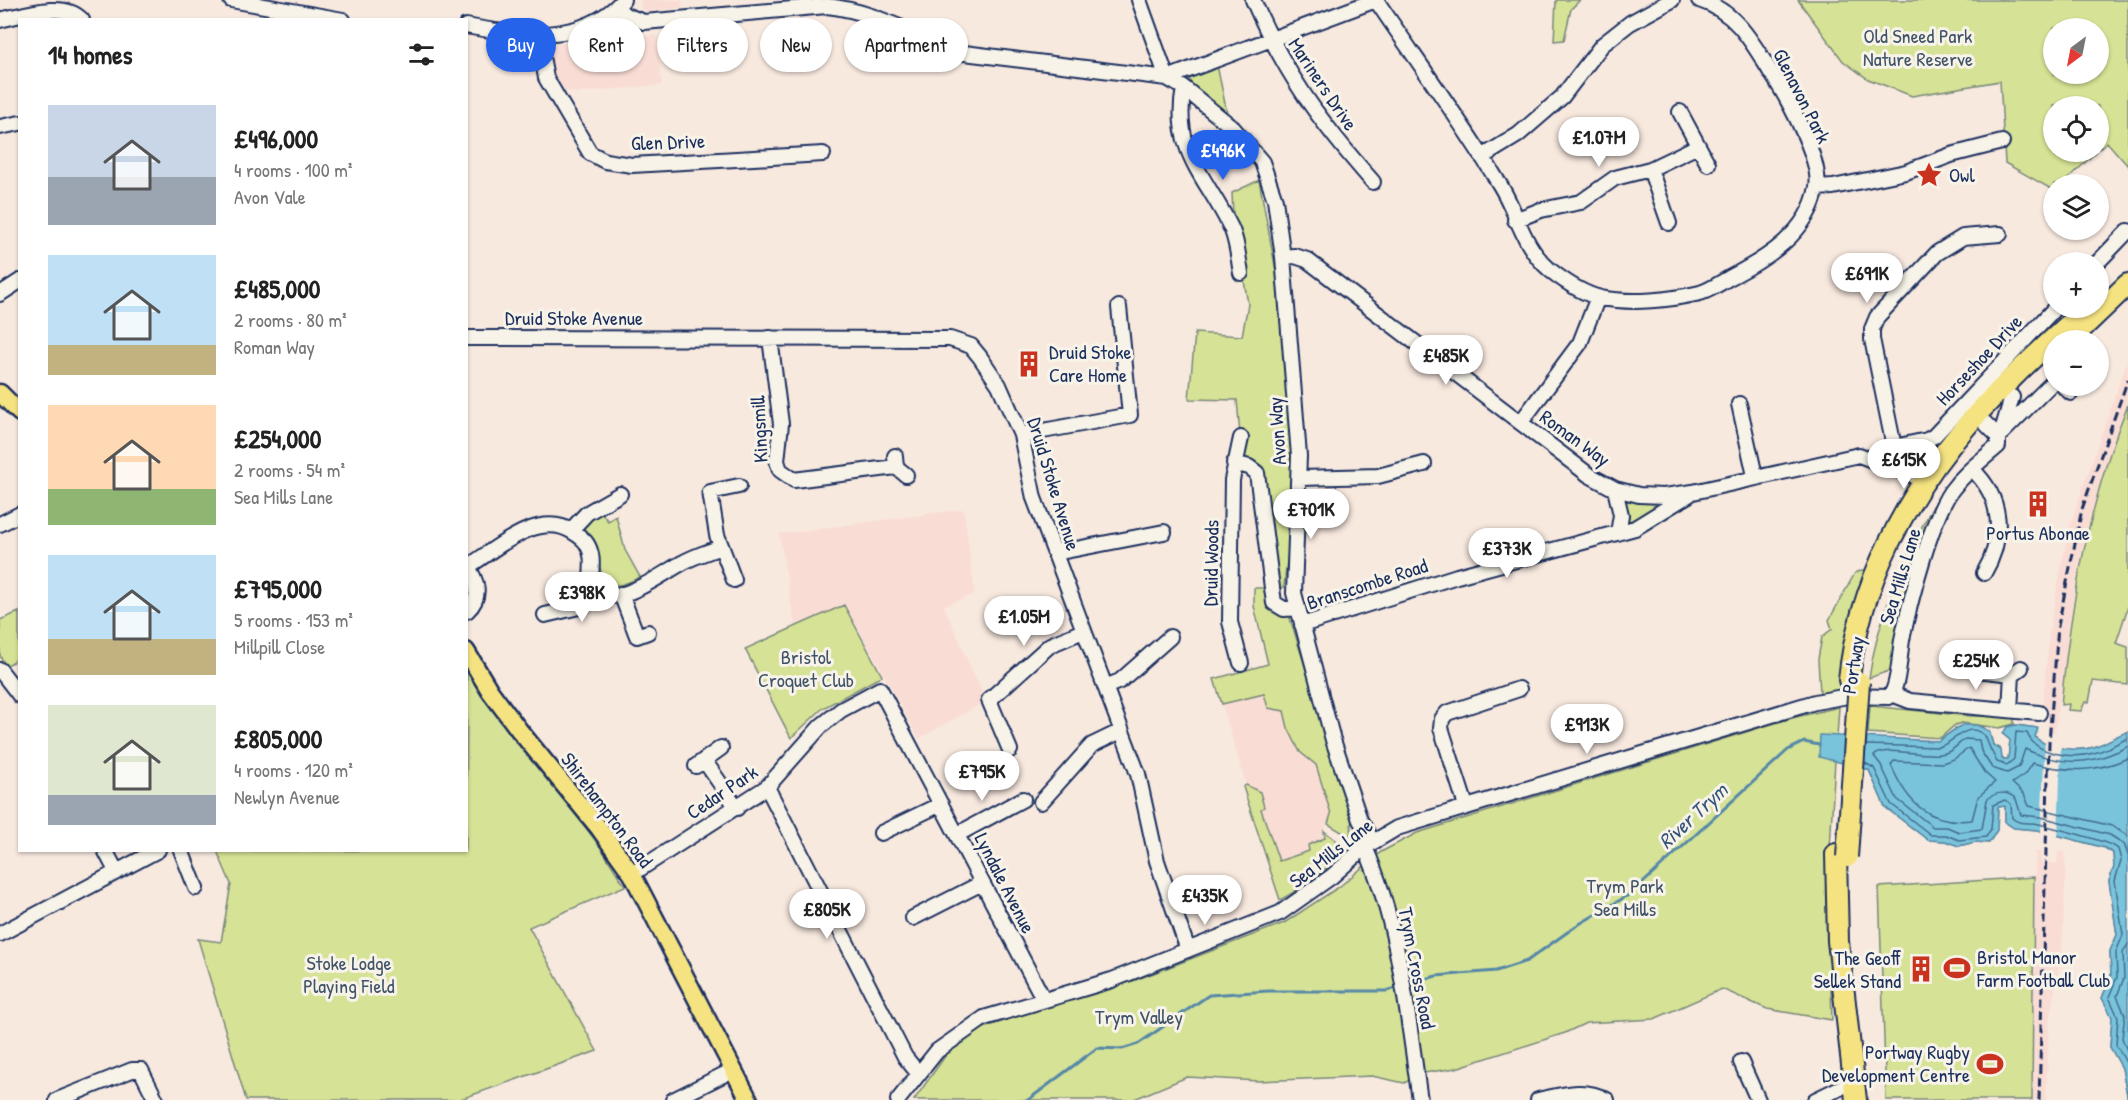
<!DOCTYPE html>
<html lang="en">
<head>
<meta charset="utf-8">
<style>
	:root { --surface:#fff; --page:#f2f2f2; --text:#222; --muted:#767676; --accent:#2563eb }
	body { margin:0; font-family:"Patrick Hand",sans-serif; background:var(--page); color:var(--text); height:100vh; display:flex; flex-direction:column; font-size:22px; white-space:nowrap }
	* { box-sizing:border-box; margin:0 }
	p { font-size:20px; color:var(--muted) }
	.icon { flex:none; width:33px; height:33px; fill:none; stroke:currentColor; stroke-width:2; stroke-linecap:round; stroke-linejoin:round }
	.map { position:relative; flex:1; overflow:hidden }
	.sheet { position:absolute; left:18px; top:18px; width:450px; height:834px; display:flex; flex-direction:column; background:var(--surface); border-radius:0px; box-shadow:0 2px 4px #0004 }
	.sheet>* { flex:none }
	.guide { position:absolute; left:486px; top:18px; width:570px; height:54px; display:flex; gap:12px }
	.needle { width:39px; rotate:212deg }
	.controls { position:absolute; left:2043px; top:18px; display:grid; gap:12px }
	.controls a { display:grid; place-items:center; width:66px; height:66px; border-radius:50%; background:var(--surface); box-shadow:0 2px 4px #0004; font-size:30px }
	.price { position:absolute; translate:-50% -51px; padding:0 14px; border-radius:21px; background:#fff; color:#222; font-size:20px; line-height:39px; filter:drop-shadow(0 2px 3px #0008) }
	.price::after { content:''; position:absolute; left:50%; top:36px; width:18px; height:14px; margin-left:-9px; background:inherit; clip-path:polygon(0 0,100% 0,50% 100%) }
	.price.on { background:var(--accent); color:#fff }
	ul { padding:0; list-style:none }
	li { display:flex; align-items:center; gap:18px; height:150px; padding:0 30px }
	li span { display:grid; place-items:center; flex:none; width:168px; height:120px; border-radius:0px; color:#555 }
	li>.icon { margin-inline-start:auto }
	span .icon { width:72px; height:72px; fill:#fffc; stroke-width:1 }
	li b { font-size:26px }
	h2 { display:flex; justify-content:space-between; align-items:center; height:72px; padding:0 30px; font-size:26px }
	.chip { padding:0 21px; border-radius:27px; background:var(--surface); box-shadow:0 2px 4px #0004; font-size:21px; line-height:54px }
	.chip.on { background:var(--accent); color:#fff }
	.map>svg:first-child { display:block }
	.built { fill:#f9ddd5 }
	.green { fill:#d6e295; stroke:#78887a; stroke-width:1.5; fill-rule:evenodd }
	.water { fill:#7ac4db; stroke:#5488a9; stroke-width:1.5 }
	.pier { fill:#f8e9df }
	.lines { fill:none; stroke-linecap:round; stroke-linejoin:round }
	.shore { stroke:#416b90; stroke-width:1.5 }
	.stream { stroke:#5488a9; stroke-width:3 }
	.minor-casing { stroke:#1b2f5e; stroke-width:18 }
	.major-casing { stroke:#1b2f5e; stroke-width:21 }
	.highway-casing { stroke:#1b2f5e; stroke-width:24 }
	.minor { stroke:#f7f3e8; stroke-width:14 }
	.major { stroke:#f5e382; stroke-width:16 }
	.highway { stroke:#f5e382; stroke-width:20 }
	.rail { stroke:#1b2f5e; stroke-width:3; stroke-dasharray:9 4.5; stroke-linecap:butt }
	.highway-bridge-casing { stroke:#1b2f5e; stroke-width:24; stroke-linecap:butt }
	.highway-bridge { stroke:#f5e382; stroke-width:20 }
	.labels { text-anchor:middle; stroke-width:6; stroke-linejoin:round; paint-order:stroke }
	.park-label { font-size:20px; fill:#405369; stroke:#f7f3e8 }
	.street-label { font-size:20px; fill:#1b2f5e; stroke:#f7f3e8 }
	.poi-label { font-size:20px; fill:#1b2f5e; stroke:#f7f3e8; text-anchor:start }
	.water-label { font-size:21px; font-style:italic; fill:#33547d; stroke:#f7f3e8 }
</style>
</head>
<body>
<div class="map">
<svg width="2128" height="1100" viewBox="0 0 2128 1100">
	<rect width="100%" height="100%" fill="#f8e9df"/>
	<filter id="ink" filterUnits="userSpaceOnUse"><feTurbulence type="fractalNoise" baseFrequency=".0167" numOctaves="2"/><feDisplacementMap in="SourceGraphic" scale="12" xChannelSelector="R" yChannelSelector="G"/><feConvolveMatrix kernelMatrix="1 2 1 2 8 2 1 2 1" color-interpolation-filters="sRGB"/></filter>
	<g filter="url(#ink)">
		<path class="built" d="M640 0H682L683 8 646 12 641 8Z
			M657 35 662 85 574 93 562 89 555 80 548 52 554 44Z
			M2128 358V404L2100 483 2088 527 2075 587 2055 732H2048V709L2042 708 2050 626 2068 530Z
			M964 509 975 594 944 606 986 701 919 739 845 605 795 626 779 534Z
			M1264 694 1284 711 1288 728 1300 752 1316 765 1332 814 1324 831 1325 838 1308 845 1310 851 1279 862 1260 808 1263 807 1260 792 1246 785 1222 705Z
			M2035 852H2041V863H2057L2058 852H2064L2066 869 2062 955 2050 1015 2046 1100H2032Z"/>
		<path class="green" d="M1556 0H1580L1571 9 1564 40 1554 41Z
			M1798 0H2128V166L2107 142 2099 149 2098 106H2054V152H2096L2063 184H2054L2053 190 2005 163 2000 81 1912 96 1868 79 1843 61ZM2054 28H2098V74H2054Z
			M1217 65 1228 118 1190 88V75Z
			M1259 180 1277 276 1294 468 1293 510 1284 586 1280 590 1273 589 1258 467 1242 457 1237 400 1189 399 1195 333 1242 336 1248 304 1233 217 1232 193Z
			M2128 404V607L2116 643 2128 647V685L2093 681 2089 702H2085L2081 711 2068 710 2069 704 2061 705C2071 601 2089 501 2128 404Z
			M1624 499 1625 498 1671 500 1631 523 1625 521Z
			M1936 501 1938 504 1892 670 1869 678C1878 616 1905 555 1936 501Z
			M600 511 608 521 616 516 625 550 640 577C586 606 610 552 582 527Z
			M1862 570 1870 572 1843 688 1838 693H1820L1818 659 1822 637 1832 629 1829 620 1855 573Z
			M1254 588H1264L1269 604 1289 615 1352 816 1350 837 1328 824 1331 814 1316 765 1300 752 1288 728 1284 711 1268 708 1264 694 1222 704 1214 679 1268 664 1254 606Z
			M844 605 882 676 823 708 791 738 745 649Z
			M19 612V658L6 666 0 656V620Z
			M467 670 601 848 625 886 529 927 597 1051 458 1100H246L198 939 221 942 231 884 217 851 466 850Z
			M1870 706 1971 716 2014 717V724L1999 728 1962 723 1955 725 1940 738 1868 733Z
			M1839 707 1837 737 1938 741 1958 727 1970 725 1983 727 1990 733 1993 745 2000 748 2002 759H2008L2010 740 2003 734 2007 727 2016 725 2038 728 2035 737C2046 749 2079 752 2094 747 2107 743 2116 735 2128 732L2111 757 2128 1100 2122 1068 2110 1047 2112 1017 2102 998 2111 976 2110 951 2117 935 2109 881 2114 867 2113 853 2105 848 2038 830 2014 828 2005 822V806L1998 807 1997 830 1989 843 1975 842 1959 846 1945 841 1928 840 1885 807 1869 770 1835 760 1828 883 1832 1020 1767 1009 1722 989 1654 1019 1586 1023 1565 1033 1456 1068 1424 1073 1404 1083 1372 1076 1259 1081 1187 1077 1132 1100H914L948 1052 981 1029 1044 1007 1133 981 1284 923 1339 887 1381 852 1417 833 1792 718Z
			M1246 785 1260 792 1264 807 1261 809 1279 861 1309 851 1308 845 1325 838 1324 831 1337 841 1340 849C1335 867 1297 891 1280 900L1243 787Z
			M2034 877 2032 1100H1886L1879 887Z"/>
		<path class="water" d="M1962 725H1977L1989 731 1993 745 2001 750 2002 759H2008L2010 740 2003 734 2007 727 2016 725 2038 728 2035 737C2046 749 2079 752 2094 747 2107 743 2116 735 2128 732V1100L2122 1068 2110 1047 2112 1017 2102 998 2111 976 2110 951 2117 935 2109 881 2114 867 2113 853 2105 848 2038 830 2014 828 2005 822V806L1998 807 1997 830 1989 843 1975 842 1959 846 1945 841 1928 840 1885 807 1869 770 1819 757 1820 735 1938 741Z"/>
		<path class="pier" d="M2045 740 2061 744 2058 840 2041 834Z"/>
		<g class="lines">
			<path class="shore" d="M1866 745 1938 747C1955 743 1967 719 1985 736 1989 747 1992 753 1997 762L2007 765 2014 759 2016 732 2027 733C2035 755 2074 759 2094 753 2107 750 2117 743 2128 738
				M2128 746C2122 751 2117 751 2111 754 2082 766 2053 763 2025 749L2019 767 2007 773 1992 768 1981 751 1979 740 1965 739C1958 744 1953 751 1945 753 1927 759 1885 744 1874 756L1881 765 1897 799 1933 827H1947L1959 832 1982 829 1987 800C1995 791 2008 791 2016 799L2021 815 2041 817 2110 835 2124 844 2128 855
				M1969 748 1984 772 1995 782 1978 797 1972 820C1929 825 1907 803 1891 765L1894 761 1942 763 1954 759Z
				M2128 758C2095 773 2067 772 2032 763L2025 774 2012 783 2024 794 2029 806 2112 826 2128 836
				M1865 763 1874 768 1891 804 1931 835H1946L1959 840 1986 837 1991 829 1993 805 2005 800 2011 804 2012 818C2019 825 2029 822 2039 824 2053 828 2110 841 2118 849L2121 860 2115 881 2123 935 2116 952 2117 977 2109 997 2118 1017 2116 1045 2128 1066
				M2128 944 2123 953 2124 978 2117 996 2125 1015 2122 1038 2128 1053"/>
			<path class="stream" d="M1406 985 1436 976 1496 971 1527 961 1576 926 1632 893 1788 750 1804 742 1819 745
				M1028 1100 1097 1048 1122 1049 1138 1044 1209 995 1268 991H1386L1400 987"/>
			<g class="minor-casing">
				<path id="minor" d="M231 0 343 20
					M1139 0 1167 78
					M1253 0C1285 74 1320 122 1373 182
					M1376 0C1417 61 1462 122 1500 185 1518 214 1522 246 1550 270 1564 281 1583 294 1601 298 1632 304 1670 300 1700 293 1710 290 1720 283 1729 278 1766 259 1809 233 1817 187 1822 160 1786 95 1770 71 1751 40 1735 11 1699 0
					M616 7 625 15 644 22 827 6C880 12 914 37 964 53L1167 78 1184 88 1233 128 1262 162 1275 200 1283 257 1299 456 1294 593 1333 740 1360 820 1373 842
					M0 20C23 15 64 0 82 20
					M466 26C519 36 583 45 623 0
					M538 35 546 78 590 153 605 161 632 165 823 154
					M1167 78 1376 0
					M1184 88C1172 149 1204 174 1229 224 1237 238 1238 257 1241 273
					M1680 112 1708 164
					M0 127 20 123
					M1482 157 1518 135 1562 97 1602 45 1630 23 1672 0
					M1650 169 1669 223
					M1817 188 1833 187 1906 172 1951 155 2002 142
					M1515 220 1541 210 1581 202 1615 178 1650 169 1698 146
					M1283 257 1295 256 1307 260 1589 475 1615 489 1639 495 1664 496 1693 492 1859 455 1925 480
					M2098 262 2128 231
					M0 294 20 281
					M466 338 950 339 971 346 980 357 999 385 1021 435 1034 498 1138 774 1157 861 1188 950
					M770 338 781 424 777 461 780 470 794 480 896 467
					M2063 386 2071 393
					M1739 404 1755 476
					M1521 422 1580 343 1598 297
					M2002 431 2012 397
					M2002 433 2054 381
					M1021 435 1130 415 1119 307
					M1241 438 1232 480 1230 622 1241 663
					M1894 447 1927 440 1934 436 2055 308
					M895 456 896 467 906 475
					M1234 463 1249 467 1257 473 1274 603 1284 609 1297 608
					M1892 467 1894 447 1872 339V329L1877 317 1937 253 1963 237 2000 234
					M1972 469C2003 498 2005 537 1984 573
					M1300 478 1378 476 1424 464
					M1615 489 1621 515 1618 533
					M0 524 20 514
					M571 530 587 513 620 494
					M1055 553 1164 532
					M466 564C477 580 483 596 467 611
					M466 568C495 550 538 509 573 532 578 535 584 539 587 544 596 559 589 573 592 588 614 612 661 574 682 563 694 556 708 552 721 547
					M734 580 717 535 710 492 739 486
					M621 594 637 636 648 632
					M545 615 583 606 597 593
					M1302 625 1457 576 1635 528 1690 494
					M0 670 20 696
					M1977 670 2012 674 2021 668
					M1105 687 1120 681 1170 637
					M1892 694 1910 701 2039 713
					M2010 710 2012 674
					M1010 750 989 700 1050 645 1083 631
					M704 760 737 808
					M696 766 721 748
					M767 787 905 1057 918 1073
					M1041 802 1092 745 1121 731
					M1466 806 1441 728 1442 719 1447 713 1519 689
					M881 833 941 804
					M958 834 1023 799
					M1365 847C1400 927 1407 1014 1420 1100
					M105 850 116 871
					M181 850 196 888
					M632 874 767 787 821 726 841 710 880 689 1044 1000
					M913 918 982 883
					M0 934 158 850
					M1741 1062 1758 1100
					M57 1100 132 1070H141L156 1100
					M673 1100 733 1070
					M898 1100 937 1051 984 1018 1112 980 1280 913 1331 877 1365 847 1397 828 1815 702 1848 696 1889 697C1900 687 1899 651 1903 635 1911 598 1931 520 1951 491 1964 473 1982 460 1998 446V436L1985 423
					M1538 1100C1562 1095 1584 1087 1607 1100
					M1815 1100 1854 1081"/>
			</g>
			<g class="major-casing">
				<path id="major" d="M0 393 20 413
					M466 651 490 691 519 730 599 828 632 874 749 1100"/>
			</g>
			<g class="highway-casing">
				<path id="highway" d="M2080 330 2128 284
					M1849 680C1858 587 1907 493 1969 423 2005 382 2047 345 2087 308
					M1836 854 1838 941 1856 1100"/>
			</g>
			<use href="#minor" class="minor"/>
			<use href="#major" class="major"/>
			<use href="#highway" class="highway"/>
			<path class="rail" d="M2039 1100 2049 743 2058 626 2082 509 2128 379"/>
			<g class="highway-bridge-casing">
				<path id="highway-bridge" d="M1847 857 1859 682"/>
			</g>
			<use href="#highway-bridge" class="highway-bridge"/>
		</g>
	</g>
	<defs>
		<g id="sight-bare" transform="scale(2.07)"><path d="M0-6L1.8-2.2L6-1.7L2.9 1.2L3.7 5.4L0 3.3L-3.7 5.4L-2.9 1.2L-6-1.7L-1.8-2.2Z" fill="#c8321e" stroke="#f7f3e8" stroke-width="2.5" paint-order="stroke"/></g>
		<g id="building-bare" transform="scale(2.07)"><path d="M-4-6H4V6H1V3H-1V6H-4ZM-2.5-4.3h1.7v1.8h-1.7ZM.8-4.3h1.7v1.8H.8ZM-2.5-1h1.7V.8h-1.7ZM.8-1h1.7V.8H.8Z" fill="#c8321e" stroke="#f7f3e8" stroke-width="2.5" paint-order="stroke"/></g>
		<g id="stadium-bare" transform="scale(2.07)"><path d="M0-5a6.5 5 0 1 0 0 10a6.5 5 0 1 0 0-10ZM-3.5-1.8h7v3.6h-7Z" fill="#c8321e" stroke="#f7f3e8" stroke-width="2.5" paint-order="stroke"/></g>
	</defs>
	<g fill-rule="evenodd">
		<use href="#sight-bare" x="1929" y="175"/>
		<use href="#building-bare" x="1029" y="364"/>
		<use href="#building-bare" x="2038" y="504"/>
		<use href="#stadium-bare" x="1957" y="968"/>
		<use href="#building-bare" x="1921" y="969"/>
		<use href="#stadium-bare" x="1990" y="1064"/>
	</g>
	<g class="labels">
		<g class="park-label">
			<text x="1918" y="43">Old Sneed Park<tspan x="1918" dy="23">Nature Reserve</tspan></text>
			<text x="806" y="664">Bristol<tspan x="806" dy="23">Croquet Club</tspan></text>
			<text x="1625" y="893">Trym Park<tspan x="1625" dy="23">Sea Mills</tspan></text>
			<text x="349" y="970">Stoke Lodge<tspan x="349" dy="23">Playing Field</tspan></text>
			<text x="1139" y="1024">Trym Valley</text>
		</g>
		<g class="street-label">
			<text transform="translate(1323 84) rotate(56)" y="7">Mariners Drive</text>
			<text transform="translate(1802 96) rotate(63)" y="7">Glenavon Park</text>
			<text transform="translate(668 142) rotate(-2)" y="7">Glen Drive</text>
			<text x="574" y="325">Druid Stoke Avenue</text>
			<text transform="translate(1979 360) rotate(-47)" y="7">Horseshoe Drive</text>
			<text transform="translate(759 429) rotate(-93)" y="7">Kingsmill</text>
			<text transform="translate(1277 431) rotate(-94)" y="7">Avon Way</text>
			<text transform="translate(1575 438) rotate(36)" y="7">Roman Way</text>
			<text transform="translate(1054 484) rotate(73)" y="7">Druid Stoke Avenue</text>
			<text transform="translate(1211 563) rotate(-89)" y="7">Druid Woods</text>
			<text transform="translate(1900 576) rotate(-73)" y="7">Sea Mills Lane</text>
			<text transform="translate(1367 584) rotate(-18)" y="7">Branscombe Road</text>
			<text transform="translate(1853 665) rotate(-81)" y="7">Portway</text>
			<text transform="translate(722 792) rotate(-34)" y="7">Cedar Park</text>
			<text transform="translate(607 810) rotate(53)" y="7">Shirehampton Road</text>
			<text transform="translate(1331 853) rotate(-38)" y="7">Sea Mills Lane</text>
			<text transform="translate(1005 883) rotate(63)" y="7">Lyndale Avenue</text>
			<text transform="translate(1417 968) rotate(79)" y="7">Trym Cross Road</text>
		</g>
		<g class="poi-label">
			<text x="1949" y="182">Owl</text>
			<text x="1049" y="359">Druid Stoke<tspan x="1049" dy="23">Care Home</tspan></text>
			<text x="2038" y="540" text-anchor="middle">Portus Abonae</text>
			<text x="1977" y="964">Bristol Manor<tspan x="1977" dy="23">Farm Football Club</tspan></text>
			<text x="1901" y="965" text-anchor="end">The Geoff<tspan x="1901" dy="23">Sellek Stand</tspan></text>
			<text x="1970" y="1059" text-anchor="end">Portway Rugby<tspan x="1970" dy="23">Development Centre</tspan></text>
		</g>
		<g class="water-label">
			<text transform="translate(1693 816) rotate(-43)" y="7">River Trym</text>
		</g>
	</g>
</svg>
<div class="controls">
<a><svg class="needle" viewBox="-14 -14 28 28"><path d="M0-13l5 13h-10z" fill="#e53935"/><path d="M0 13l5-13h-10z" fill="#767676"/></svg></a>
<a><svg class="icon" aria-label="locate" viewBox="0 0 24 24"><circle cx="12" cy="12" r="6"/><path d="M12 2v4M12 18v4M2 12h4M18 12h4"/></svg></a>
<a><svg class="icon" aria-label="layers" viewBox="0 0 24 24"><path d="M12 4l9 5-9 5-9-5zM3 14l9 5 9-5"/></svg></a>
<a>+</a>
<a>−</a>
</div>
<b class="price" style="left:1599px;top:168px">£1.07M</b>
<b class="price on" style="left:1223px;top:181px">£496K</b>
<b class="price" style="left:1867px;top:304px">£691K</b>
<b class="price" style="left:1446px;top:386px">£485K</b>
<b class="price" style="left:1904px;top:490px">£615K</b>
<b class="price" style="left:1311px;top:540px">£701K</b>
<b class="price" style="left:1507px;top:579px">£373K</b>
<b class="price" style="left:582px;top:623px">£398K</b>
<b class="price" style="left:1024px;top:647px">£1.05M</b>
<b class="price" style="left:1976px;top:691px">£254K</b>
<b class="price" style="left:1587px;top:755px">£913K</b>
<b class="price" style="left:982px;top:802px">£795K</b>
<b class="price" style="left:1205px;top:926px">£435K</b>
<b class="price" style="left:827px;top:940px">£805K</b>
<div class="guide">
<a class="chip on">Buy</a>
<a class="chip">Rent</a>
<a class="chip">Filters</a>
<a class="chip">New</a>
<a class="chip">Apartment</a>
</div>
<section class="sheet">
<h2>14 homes<svg class="icon" aria-label="filters" viewBox="0 0 24 24"><path d="M4 7h16M4 17h16"/><circle cx="9" cy="7" r="2"/><circle cx="15" cy="17" r="2"/></svg></h2>
<ul>
<li><span style="background:linear-gradient(#c9d6e8 60%,#9aa5b1 0)"><svg class="icon" aria-label="home" viewBox="0 0 24 24"><path d="M3 11l9-7 9 7M6 9v11h12V9"/></svg></span><div><b>£496,000</b><p>4 rooms · 100 m²</p><p>Avon Vale</p></div></li>
<li><span style="background:linear-gradient(#bfe0f5 75%,#c2b280 0)"><svg class="icon" aria-label="home" viewBox="0 0 24 24"><path d="M3 11l9-7 9 7M6 9v11h12V9"/></svg></span><div><b>£485,000</b><p>2 rooms · 80 m²</p><p>Roman Way</p></div></li>
<li><span style="background:linear-gradient(#ffd9b3 70%,#8fb573 0)"><svg class="icon" aria-label="home" viewBox="0 0 24 24"><path d="M3 11l9-7 9 7M6 9v11h12V9"/></svg></span><div><b>£254,000</b><p>2 rooms · 54 m²</p><p>Sea Mills Lane</p></div></li>
<li><span style="background:linear-gradient(#bfe0f5 70%,#c2b280 0)"><svg class="icon" aria-label="home" viewBox="0 0 24 24"><path d="M3 11l9-7 9 7M6 9v11h12V9"/></svg></span><div><b>£795,000</b><p>5 rooms · 153 m²</p><p>Millpill Close</p></div></li>
<li><span style="background:linear-gradient(#dfe7d0 75%,#9aa5b1 0)"><svg class="icon" aria-label="home" viewBox="0 0 24 24"><path d="M3 11l9-7 9 7M6 9v11h12V9"/></svg></span><div><b>£805,000</b><p>4 rooms · 120 m²</p><p>Newlyn Avenue</p></div></li>
</ul>
</section>
</div>
</body>
</html>
